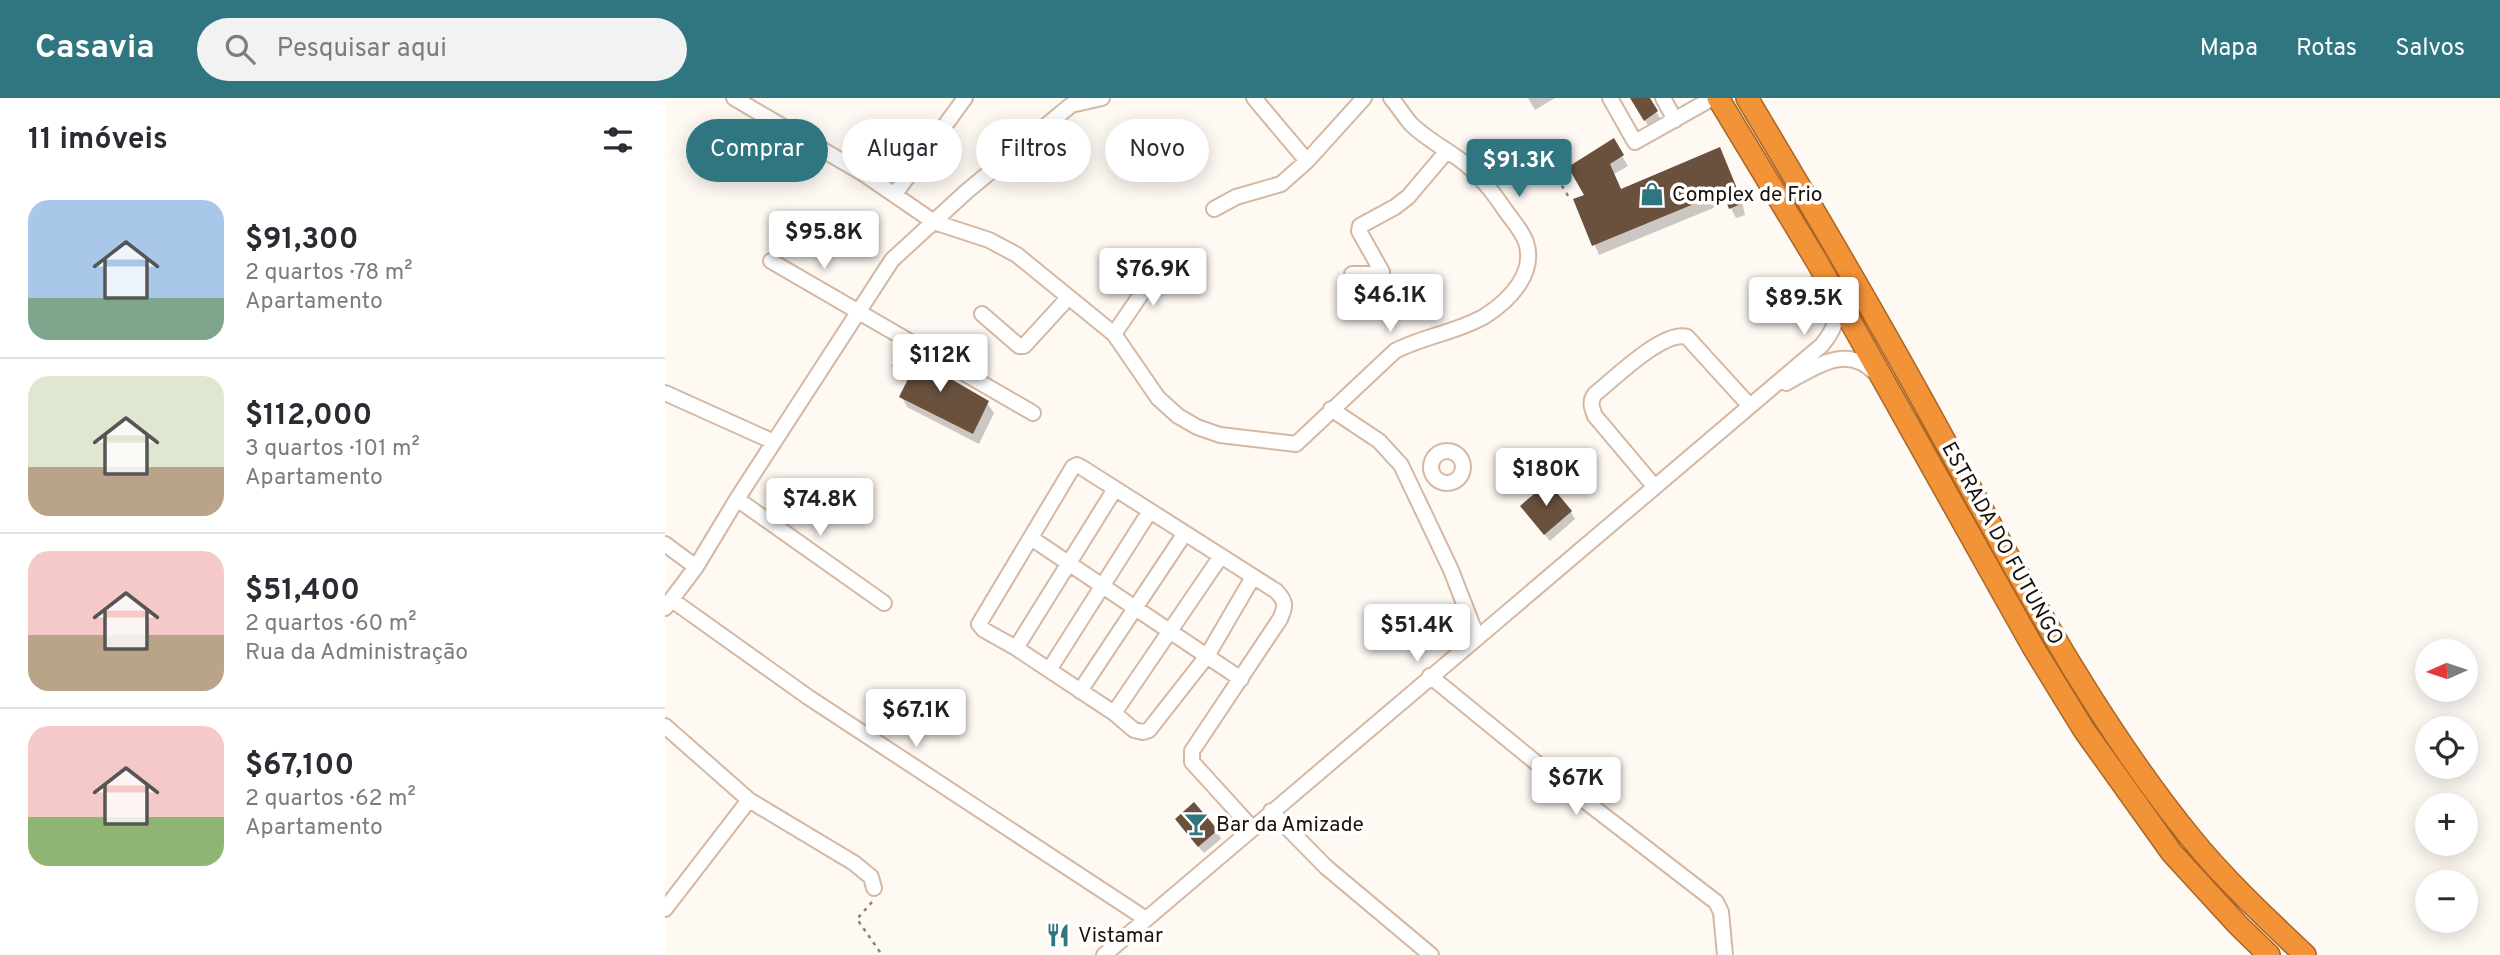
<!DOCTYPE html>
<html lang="pt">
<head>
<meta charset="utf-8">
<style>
	:root { --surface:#fff; --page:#f2f2f3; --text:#2b2b33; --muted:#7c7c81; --line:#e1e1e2; --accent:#2f7681 }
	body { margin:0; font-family:Overpass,sans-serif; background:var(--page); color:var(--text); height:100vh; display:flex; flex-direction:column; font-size:26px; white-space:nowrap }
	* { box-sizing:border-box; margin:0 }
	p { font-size:23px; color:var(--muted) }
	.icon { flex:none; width:38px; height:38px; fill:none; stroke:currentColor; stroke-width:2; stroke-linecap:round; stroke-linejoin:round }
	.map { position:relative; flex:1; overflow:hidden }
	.panel { display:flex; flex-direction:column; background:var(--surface); width:665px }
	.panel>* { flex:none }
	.top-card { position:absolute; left:21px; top:21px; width:665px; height:63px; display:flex; gap:14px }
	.needle { width:46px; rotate:267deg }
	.controls { position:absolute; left:1750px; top:541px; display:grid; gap:14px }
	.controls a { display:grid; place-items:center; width:63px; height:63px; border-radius:50%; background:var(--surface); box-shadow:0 4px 18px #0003; font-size:35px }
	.price { position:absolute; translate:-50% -60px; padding:0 16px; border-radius:7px; background:#fff; color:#222; font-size:23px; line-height:46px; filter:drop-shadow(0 2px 4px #0008) }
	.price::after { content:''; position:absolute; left:50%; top:42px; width:21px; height:16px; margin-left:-10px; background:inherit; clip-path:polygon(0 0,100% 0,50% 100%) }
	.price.on { background:var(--accent); color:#fff }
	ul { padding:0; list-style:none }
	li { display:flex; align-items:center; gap:21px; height:175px; padding:0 28px }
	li+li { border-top:2px solid var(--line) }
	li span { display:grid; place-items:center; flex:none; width:196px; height:140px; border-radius:21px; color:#555 }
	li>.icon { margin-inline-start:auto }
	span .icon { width:84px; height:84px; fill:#fffc; stroke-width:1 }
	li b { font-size:30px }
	h2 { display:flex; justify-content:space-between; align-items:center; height:84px; padding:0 28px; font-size:30px }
	.pill { padding:0 24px; border-radius:32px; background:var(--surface); box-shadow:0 4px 18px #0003; font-size:24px; line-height:63px }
	.pill.on { background:var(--accent); color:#fff }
	header { display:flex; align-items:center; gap:42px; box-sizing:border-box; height:98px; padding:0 35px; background:var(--accent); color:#fff }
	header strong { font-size:33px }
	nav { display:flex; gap:38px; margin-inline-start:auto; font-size:24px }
	.search { width:490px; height:63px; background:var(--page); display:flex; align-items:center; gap:18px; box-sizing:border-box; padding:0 24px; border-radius:38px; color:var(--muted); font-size:26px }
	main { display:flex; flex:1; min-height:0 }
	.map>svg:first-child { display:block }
	.shadow { fill:#0003 }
	.building { fill:#6a513e }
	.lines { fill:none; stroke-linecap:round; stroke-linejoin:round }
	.minor-casing { stroke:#d5b8a3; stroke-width:18 }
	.highway-casing { stroke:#a76627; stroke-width:24 }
	.path { stroke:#89817a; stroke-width:2.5; stroke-dasharray:3.5 5; stroke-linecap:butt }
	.minor { stroke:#fff; stroke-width:14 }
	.highway { stroke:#f39337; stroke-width:21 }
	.labels { text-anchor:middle; stroke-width:7; stroke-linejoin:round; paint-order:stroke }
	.poi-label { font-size:21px; fill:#1b1109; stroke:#fff; text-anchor:start }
	.street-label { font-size:21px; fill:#1b1109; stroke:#fff }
</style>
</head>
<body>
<header>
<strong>Casavia</strong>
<div class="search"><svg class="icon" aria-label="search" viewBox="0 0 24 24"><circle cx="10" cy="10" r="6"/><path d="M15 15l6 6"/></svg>Pesquisar aqui</div>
<nav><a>Mapa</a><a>Rotas</a><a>Salvos</a></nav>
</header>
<main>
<section class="panel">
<h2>11 imóveis<svg class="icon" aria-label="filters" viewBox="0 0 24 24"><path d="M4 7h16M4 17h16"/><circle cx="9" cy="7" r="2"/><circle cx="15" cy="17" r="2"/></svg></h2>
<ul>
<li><span style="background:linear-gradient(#a9c7e8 70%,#7fa58c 0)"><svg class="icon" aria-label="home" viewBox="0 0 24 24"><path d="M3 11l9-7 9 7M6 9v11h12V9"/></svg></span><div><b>$91,300</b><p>2 quartos · 78 m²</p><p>Apartamento</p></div></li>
<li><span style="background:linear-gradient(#dfe7d0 65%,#b9a48a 0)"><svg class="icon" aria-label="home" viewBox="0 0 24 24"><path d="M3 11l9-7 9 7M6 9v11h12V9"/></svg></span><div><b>$112,000</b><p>3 quartos · 101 m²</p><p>Apartamento</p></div></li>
<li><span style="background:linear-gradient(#f6c9c9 60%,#b9a48a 0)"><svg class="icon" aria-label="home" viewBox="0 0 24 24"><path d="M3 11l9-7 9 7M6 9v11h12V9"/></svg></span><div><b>$51,400</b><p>2 quartos · 60 m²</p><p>Rua da Administração</p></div></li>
<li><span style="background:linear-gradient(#f6c9c9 65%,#8fb573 0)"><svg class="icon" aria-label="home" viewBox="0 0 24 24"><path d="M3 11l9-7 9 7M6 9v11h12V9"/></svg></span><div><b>$67,100</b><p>2 quartos · 62 m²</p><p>Apartamento</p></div></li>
</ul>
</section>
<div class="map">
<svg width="1835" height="857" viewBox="0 0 1835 857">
	<rect width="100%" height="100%" fill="#fff9f4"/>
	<path class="shadow" d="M863 0H890L870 12Z
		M966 0H983L996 22 984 29Z
		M948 43 963 68 949 76 956 92 1055 52 1076 100 1080 117 1071 120 1063 104 934 157 910 102 922 97Z
		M229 268 322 305 329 315 314 346 242 309 236 298 243 284 235 279Z
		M906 414 910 421 885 443 862 416Z
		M516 729 552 733 556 741 539 755Z"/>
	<path class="building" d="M965 0H985L993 13 979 23Z
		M949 40 959 57 945 66 956 91 1055 49 1071 88 1076 106 1064 111 1058 94 927 148 908 101 919 97 903 69Z
		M236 252 324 303 308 336 234 299 244 279 227 268Z
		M883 384 907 413 879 437 855 408Z
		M529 704 553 732 533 749 510 721Z"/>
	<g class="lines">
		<g class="minor-casing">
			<path id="minor" d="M69 0 199 76 269 124 324 142 352 157 449 236 493 300 513 318 532 329 555 337 631 346 730 253C759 238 793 234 820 218 845 202 871 175 861 144 857 133 847 122 840 112 828 94 816 78 798 64 781 51 761 41 746 26 739 18 733 8 726 0
				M589 0 642 63
				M945 0 970 44 1048 0
				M998 0 1010 22
				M230 96 300 0
				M549 111 571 99 616 86 642 63 699 0
				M106 163 368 315
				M687 176H716L717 174 694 133 695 128 730 109 743 99 782 53
				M317 216 354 248H359L403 200
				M449 236 498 164
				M1121 285C1149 270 1181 245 1209 274
				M0 295 109 344
				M666 311 714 343 736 367 786 472 812 539
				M766 369a16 16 0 1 1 32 0a16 16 0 1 1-32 0Z
				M989 388 930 318C927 310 924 304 930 296 949 281 998 232 1022 239L1084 307
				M72 401 219 505
				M366 440 576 581
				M0 446 31 469
				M7 502 143 599 481 821
				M0 510 31 469 72 401 227 162 301 94 406 7 437 0
				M351 550 450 391
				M384 572 485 413
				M765 578 885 676 1051 804 1056 814 1060 857
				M415 593 520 435
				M449 615 556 458
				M0 628 84 702 189 765 206 779 209 790
				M606 713 661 769 766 857
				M587 730 527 664V653L615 521C621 508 621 503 611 493L416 369 412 367 408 369 314 526 319 532 351 550 449 615 469 632 478 634 484 632 542 558 588 479
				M0 811 84 702
				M439 857 1157 247C1169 232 1174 221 1169 202"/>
		</g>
		<g class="highway-casing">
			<path id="highway" d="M1053 0 1151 162 1368 549 1419 632 1507 755 1573 827 1604 857
				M1082 0C1151 115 1219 231 1283 349 1357 483 1429 621 1526 740 1560 782 1601 820 1640 857"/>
		</g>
		<path class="path" d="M888 73 905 101
			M207 804 192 821 217 857"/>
		<use href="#minor" class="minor"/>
		<use href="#highway" class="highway"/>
	</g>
	<defs>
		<g id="shop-bare" transform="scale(1.89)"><path d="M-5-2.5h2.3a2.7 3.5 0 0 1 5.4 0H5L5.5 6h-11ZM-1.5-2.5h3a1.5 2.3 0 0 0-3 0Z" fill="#2f7681" stroke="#fff" stroke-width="2.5" paint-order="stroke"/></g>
		<g id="bar-bare" transform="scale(1.89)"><path d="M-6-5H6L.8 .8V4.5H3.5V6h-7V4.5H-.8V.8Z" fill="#2f7681" stroke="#fff" stroke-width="2.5" paint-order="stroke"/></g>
		<g id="restaurant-bare" transform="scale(1.89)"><path d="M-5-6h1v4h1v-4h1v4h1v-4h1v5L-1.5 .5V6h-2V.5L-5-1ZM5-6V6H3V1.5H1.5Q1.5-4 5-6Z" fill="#2f7681" stroke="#fff" stroke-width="2.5" paint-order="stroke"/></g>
	</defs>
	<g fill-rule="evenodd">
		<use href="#shop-bare" x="987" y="96"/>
		<use href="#bar-bare" x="531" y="726"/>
		<use href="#restaurant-bare" x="393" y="837"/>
	</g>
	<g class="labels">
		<g class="poi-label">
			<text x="1007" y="103">Complex de Frio</text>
			<text x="551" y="733">Bar da Amizade</text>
			<text x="413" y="844">Vistamar</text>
		</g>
		<g class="street-label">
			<text transform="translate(1338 445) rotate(61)" y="7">ESTRADA DO FUTUNGO</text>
		</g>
	</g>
</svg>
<div class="controls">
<a><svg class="needle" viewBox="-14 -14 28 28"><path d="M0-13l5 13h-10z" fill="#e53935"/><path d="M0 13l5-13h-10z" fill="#7c7c81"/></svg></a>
<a><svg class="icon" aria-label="locate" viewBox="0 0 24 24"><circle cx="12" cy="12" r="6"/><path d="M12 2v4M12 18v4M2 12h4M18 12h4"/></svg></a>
<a>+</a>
<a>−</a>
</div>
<b class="price on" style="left:854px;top:101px">$91.3K</b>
<b class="price" style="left:159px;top:173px">$95.8K</b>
<b class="price" style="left:488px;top:210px">$76.9K</b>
<b class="price" style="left:725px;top:236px">$46.1K</b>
<b class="price" style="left:1139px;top:239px">$89.5K</b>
<b class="price" style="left:275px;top:296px">$112K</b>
<b class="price" style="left:881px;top:410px">$180K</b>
<b class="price" style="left:155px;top:440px">$74.8K</b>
<b class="price" style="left:752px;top:566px">$51.4K</b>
<b class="price" style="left:251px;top:651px">$67.1K</b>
<b class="price" style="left:911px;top:719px">$67K</b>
<div class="top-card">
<a class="pill on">Comprar</a>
<a class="pill">Alugar</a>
<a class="pill">Filtros</a>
<a class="pill">Novo</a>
</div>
</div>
</main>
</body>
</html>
